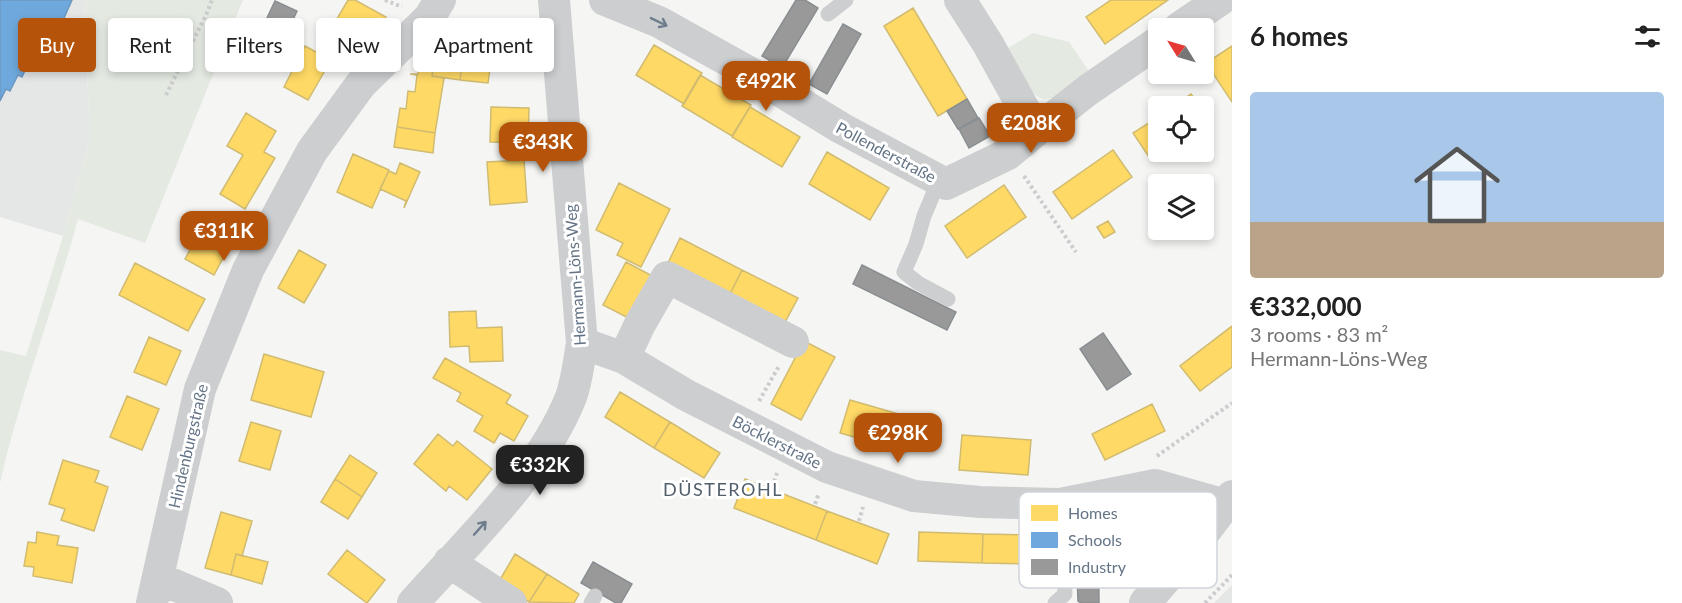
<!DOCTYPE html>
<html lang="en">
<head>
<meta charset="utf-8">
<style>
	:root { --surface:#fff; --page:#f2f2f2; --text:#222; --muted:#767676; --line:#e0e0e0; --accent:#b45309 }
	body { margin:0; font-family:Lato,sans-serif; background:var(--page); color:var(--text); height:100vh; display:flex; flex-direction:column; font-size:22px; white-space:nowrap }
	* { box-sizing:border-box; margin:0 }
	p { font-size:20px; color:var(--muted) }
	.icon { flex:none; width:33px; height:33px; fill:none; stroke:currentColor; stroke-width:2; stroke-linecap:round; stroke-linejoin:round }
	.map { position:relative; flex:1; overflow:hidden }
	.details { display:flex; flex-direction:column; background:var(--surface); width:450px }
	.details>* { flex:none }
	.banner { position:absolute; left:18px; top:18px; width:570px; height:54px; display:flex; gap:12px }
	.needle { width:39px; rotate:307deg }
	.tools { position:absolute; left:1148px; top:18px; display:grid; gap:12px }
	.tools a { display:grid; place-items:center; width:66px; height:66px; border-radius:6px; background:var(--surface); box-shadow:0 3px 9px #0003; font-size:30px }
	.price { position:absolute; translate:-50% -51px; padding:0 14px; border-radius:12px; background:var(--accent); color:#fff; font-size:20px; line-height:39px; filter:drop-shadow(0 2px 3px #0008) }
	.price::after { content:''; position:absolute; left:50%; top:36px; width:18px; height:14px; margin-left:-9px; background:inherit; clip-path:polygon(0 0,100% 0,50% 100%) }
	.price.active { background:#222; color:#fff }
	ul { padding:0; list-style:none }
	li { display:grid; align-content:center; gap:12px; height:318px; padding:0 18px }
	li+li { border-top:2px solid var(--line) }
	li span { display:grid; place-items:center; height:186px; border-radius:6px; color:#555 }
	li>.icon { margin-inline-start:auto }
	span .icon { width:108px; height:108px; fill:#fffc; stroke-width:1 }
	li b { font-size:26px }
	h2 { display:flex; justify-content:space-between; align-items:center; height:72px; padding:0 18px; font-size:26px }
	.chip { padding:0 21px; border-radius:6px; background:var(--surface); box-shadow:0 3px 9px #0003; font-size:21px; line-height:54px }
	.chip.active { background:var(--accent); color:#fff }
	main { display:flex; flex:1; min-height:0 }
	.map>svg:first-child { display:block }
	.built { fill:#e5e7e6 }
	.green { fill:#e4e9e2 }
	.homes { fill:#ffd966; stroke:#d0bb70; stroke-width:1.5 }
	.schools { fill:#6fa8dc; stroke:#6c98c2; stroke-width:1.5 }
	.industry { fill:#999; stroke:#898e93; stroke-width:1.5 }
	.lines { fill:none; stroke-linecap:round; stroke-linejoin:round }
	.path { stroke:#cbcccd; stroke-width:4; stroke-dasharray:3 3; stroke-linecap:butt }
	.service { stroke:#cdcecf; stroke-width:15 }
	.minor { stroke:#cdcecf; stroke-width:32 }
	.oneway { stroke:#6e7d8d }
	.labels { text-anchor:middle; stroke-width:6; stroke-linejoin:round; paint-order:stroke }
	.street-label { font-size:16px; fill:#647486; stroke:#fff }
	.neighbourhood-label { font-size:18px; letter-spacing:1.5px; fill:#525e6a; stroke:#fff }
	.key { fill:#fff; stroke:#d0d5db; stroke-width:1.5 }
	.key-label { font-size:16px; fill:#647486 }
</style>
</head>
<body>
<main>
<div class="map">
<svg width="1232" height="603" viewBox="0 0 1232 603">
	<rect width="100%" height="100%" fill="#f5f6f4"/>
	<path class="built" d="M0 0H84L90 137 63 236 0 217Z
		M1232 585V603H1214Z"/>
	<path class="green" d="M84 0H243L145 243 78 219C54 308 20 394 0 483V350L26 356 63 236 90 137Z
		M1033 33 1069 42 1091 74C1080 81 1059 98 1047 99 1041 100 1037 96 1033 93L1008 48Z"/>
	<path class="homes" d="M348 0H355L386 17 365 55 328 34Z
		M1111 0H1168L1105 44 1086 17Z
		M913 8 967 99 938 116 884 26Z
		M654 45 702 73 684 104 636 75Z
		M305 46 331 60 308 100 284 87Z
		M1232 46V102L1206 63Z
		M436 47 464 51 460 80 432 76Z
		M464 51 492 54 488 83 460 80Z
		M419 62 434 64 432 76 444 78 435 133 397 127 400 108 406 109 408 91 415 92 417 75 410 74H418Z
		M700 75 751 105 732 136 682 106Z
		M1191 94 1200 106H1173Z
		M491 107 529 108 528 143 490 142Z
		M750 107 800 137 782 167 732 137Z
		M1203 112 1209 120 1203 124Z
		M246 113 276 131 264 152 275 158 245 209 220 194 243 155 227 146Z
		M1158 117V152H1163L1151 160 1133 133Z
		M397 127 435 133 433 153 394 147Z
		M1113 150 1132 177 1072 219 1053 192Z
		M827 152 889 188 870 220 809 184Z
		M353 154 389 170 372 208 337 192Z
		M524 160 527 202 490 205 487 162Z
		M400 163 420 172 404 208 406 201 380 189 389 171 396 174Z
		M619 183 670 209 641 267 617 255 623 243 596 230Z
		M1004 185 1026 217 967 258 945 226Z
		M1108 221 1115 232 1104 238 1097 227Z
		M202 228 231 243 214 275 185 259Z
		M680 238 742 270 729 296 667 265Z
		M299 250 326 265 304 303 278 288Z
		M626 262 658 279 636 322 603 305Z
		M135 263 205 299 188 331 119 295Z
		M742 270 798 298 784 324 729 296Z
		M476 311 477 328 502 327 503 361 470 362 469 346 450 347 449 312Z
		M1232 326V367L1200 391 1180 366Z
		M149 337 181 351 166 385 134 372Z
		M804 341 835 357 801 420 771 404Z
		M264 354 324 372 311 417 251 400Z
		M445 358 511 395 506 403 528 416 514 441 500 433 494 443 474 431 483 416 457 401 461 393 433 378Z
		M620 392 670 422 654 448 605 417Z
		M127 396 159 409 142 450 110 437Z
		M850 400 916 419 906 452 840 433Z
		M1152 404 1165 431 1105 460 1092 434Z
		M251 422 281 431 270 470 239 461Z
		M670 422 720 453 704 478 654 448Z
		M438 434 453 446 457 441 492 469 467 500 449 486 446 491 414 464Z
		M962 435 1031 440 1028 475 959 470Z
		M350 455 377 473 362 497 335 479Z
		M63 460 99 471 95 482 108 487 94 531 61 520 65 509 49 504Z
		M335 479 362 497 348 519 321 502Z
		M745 479 827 511 816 540 734 508Z
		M827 511 889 534 877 564 816 540Z
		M221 512 252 521 242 556 236 554 231 575 205 568Z
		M37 532 59 536 57 545 78 548 72 583 33 576 34 567 24 566 28 542 36 543Z
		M919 532 983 534 982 563 918 561Z
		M983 534 1035 535 1034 564 982 563Z
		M347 550 385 580 367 603 328 574Z
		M236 554 268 562 262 584 231 575Z
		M515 554 547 574 529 602 498 583Z
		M547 574 579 594 574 603 529 602Z"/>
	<path class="schools" d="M0 0H72L60 27 48 21 42 35 38 33 25 58 30 60 22 77 18 75 10 91 6 89 0 101Z"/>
	<path class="industry" d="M796 0H805L818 8 782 68 762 56Z
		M275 1 297 11 281 45 259 35Z
		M843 24 861 34 827 94 809 84Z
		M967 99 978 118 958 129 947 111Z
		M979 118 990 136 969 148 959 129Z
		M862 265 956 312 947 330 853 284Z
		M1103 333 1131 374 1107 390 1080 349Z
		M1098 518 1099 603H1081L1078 601 1075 519Z
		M593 562 632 584 621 603H616L581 583Z"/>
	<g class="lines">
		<path class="path" d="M385 0 402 7
			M457 23 483 27 528 30
			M166 95 206 15 212 0
			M1024 176 1076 252
			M759 401 779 366
			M1157 456 1232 403
			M772 487 777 473
			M815 504 819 493
			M1128 518 1130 576
			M859 521 863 507
			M1205 603 1232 575"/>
		<path class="service" d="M828 14 846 0
			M939 180 924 216 916 244 904 272 918 283 948 299
			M591 603 595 596
			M1055 603 1065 594 1060 504"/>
		<path class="minor" d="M605 0 659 22 754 75 841 128 946 184 1008 154 1037 130
			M960 0 988 44 1025 111 1037 130 1088 90 1158 42
			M1179 28 1220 0
			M582 343 624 358 686 395 827 467 914 496 980 502 1060 504 1155 485 1225 505
			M624 358 640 324 667 277 793 342
			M449 562 511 603
			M158 578 217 603
			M152 603 200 389 248 270 312 151 361 84 429 18 440 0
			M413 603C467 542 541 473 571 397 577 380 579 361 582 343L554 0
			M1145 603 1193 547 1232 496"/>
	</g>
	<defs><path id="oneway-shaft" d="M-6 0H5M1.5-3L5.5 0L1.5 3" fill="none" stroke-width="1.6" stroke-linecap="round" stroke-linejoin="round" transform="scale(1.5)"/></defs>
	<g class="oneway">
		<use href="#oneway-shaft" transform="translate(659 22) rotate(26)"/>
		<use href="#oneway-shaft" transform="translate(480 528) rotate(-48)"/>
	</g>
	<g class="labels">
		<g class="street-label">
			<text transform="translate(886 152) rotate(28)" y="6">Pollenderstraße</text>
			<text transform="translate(575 275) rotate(-94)" y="6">Hermann-Löns-Weg</text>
			<text transform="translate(777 442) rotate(27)" y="6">Böcklerstraße</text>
			<text transform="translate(188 446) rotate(-77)" y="6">Hindenburgstraße</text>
		</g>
		<g class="neighbourhood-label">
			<text x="723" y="496">DÜSTEROHL</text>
		</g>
	</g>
	<rect x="1019" y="492" width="198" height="96" rx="9" class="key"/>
	<rect x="1031" y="505" width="27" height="16" fill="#ffd966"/>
	<rect x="1031" y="532" width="27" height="16" fill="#6fa8dc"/>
	<rect x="1031" y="559" width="27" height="16" fill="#999"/>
	<g class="key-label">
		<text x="1068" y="519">Homes</text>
		<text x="1068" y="546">Schools</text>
		<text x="1068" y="573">Industry</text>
	</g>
</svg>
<div class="tools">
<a><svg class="needle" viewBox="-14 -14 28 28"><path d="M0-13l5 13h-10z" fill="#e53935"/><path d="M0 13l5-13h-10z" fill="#767676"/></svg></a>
<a><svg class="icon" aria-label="locate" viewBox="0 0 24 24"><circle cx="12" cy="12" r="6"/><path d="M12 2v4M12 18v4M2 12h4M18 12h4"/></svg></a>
<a><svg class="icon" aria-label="layers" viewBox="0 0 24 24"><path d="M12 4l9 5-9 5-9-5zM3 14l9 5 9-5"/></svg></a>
</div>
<b class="price" style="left:766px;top:112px">€492K</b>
<b class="price" style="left:1031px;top:154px">€208K</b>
<b class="price" style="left:543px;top:173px">€343K</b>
<b class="price" style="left:224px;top:262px">€311K</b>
<b class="price" style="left:898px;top:464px">€298K</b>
<b class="price active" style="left:540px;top:496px">€332K</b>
<div class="banner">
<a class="chip active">Buy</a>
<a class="chip">Rent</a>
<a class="chip">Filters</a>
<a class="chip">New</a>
<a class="chip">Apartment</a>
</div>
</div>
<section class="details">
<h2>6 homes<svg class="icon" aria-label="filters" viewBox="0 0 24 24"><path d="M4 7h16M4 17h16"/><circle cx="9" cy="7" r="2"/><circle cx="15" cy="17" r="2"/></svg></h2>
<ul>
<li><span style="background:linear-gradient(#a9c7e8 70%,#b9a48a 0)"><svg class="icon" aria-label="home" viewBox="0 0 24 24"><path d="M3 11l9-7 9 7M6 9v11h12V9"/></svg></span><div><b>€332,000</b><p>3 rooms · 83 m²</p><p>Hermann-Löns-Weg</p></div></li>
</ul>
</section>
</main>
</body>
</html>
